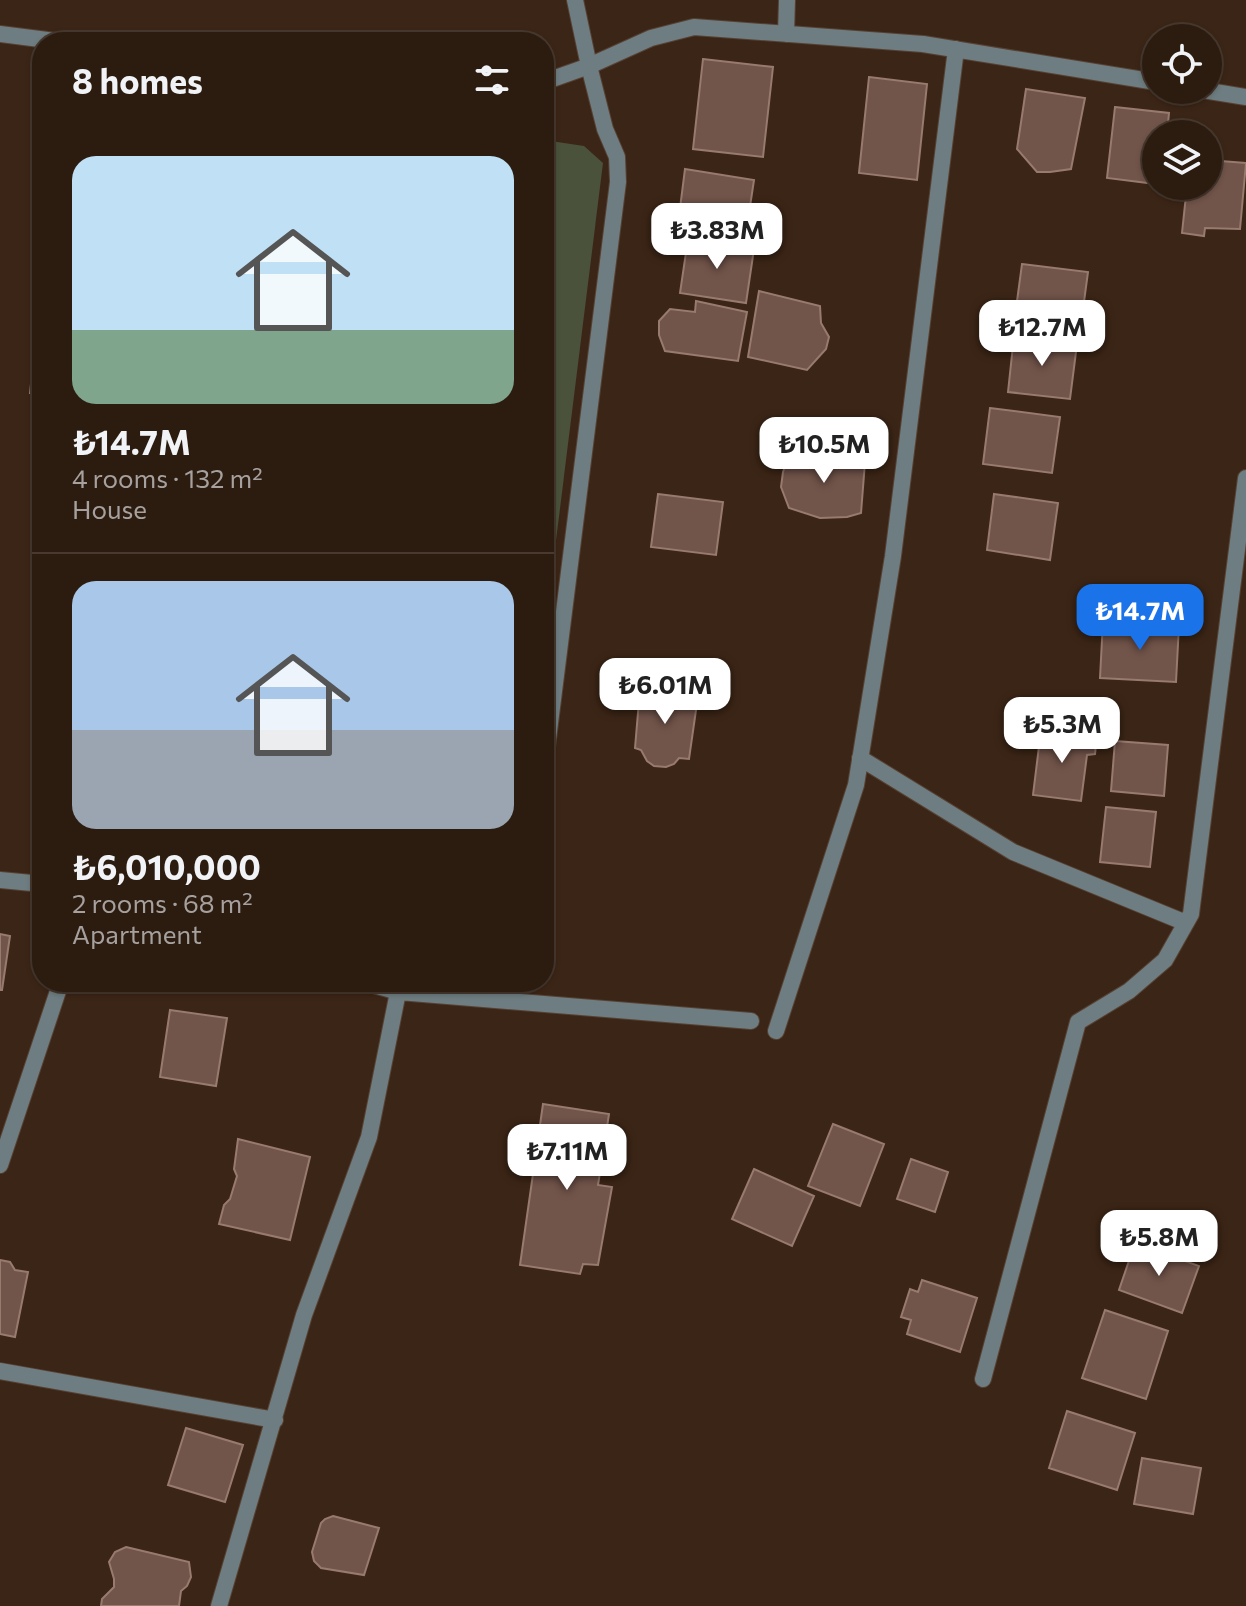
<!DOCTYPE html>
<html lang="en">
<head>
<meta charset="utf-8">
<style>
	:root { --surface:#2c1c10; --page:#38291e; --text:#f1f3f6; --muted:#a6a19f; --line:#483a30; --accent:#1a73e8 }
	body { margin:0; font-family:Commissioner,sans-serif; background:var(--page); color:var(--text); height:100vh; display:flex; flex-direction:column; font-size:30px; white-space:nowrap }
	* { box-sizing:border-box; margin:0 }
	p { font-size:26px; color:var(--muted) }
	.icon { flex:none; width:44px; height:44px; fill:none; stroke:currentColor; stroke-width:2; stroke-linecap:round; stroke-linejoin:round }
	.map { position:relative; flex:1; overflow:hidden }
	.panel { position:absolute; left:32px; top:32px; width:522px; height:960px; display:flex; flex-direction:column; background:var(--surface); border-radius:32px; box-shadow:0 2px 6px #0004,0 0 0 2px var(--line) }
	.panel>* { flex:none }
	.controls { position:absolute; left:1142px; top:24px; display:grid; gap:16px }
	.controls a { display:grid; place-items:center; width:80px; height:80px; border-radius:50%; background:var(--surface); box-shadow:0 2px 6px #0004,0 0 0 2px var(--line); font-size:40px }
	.price { position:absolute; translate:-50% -68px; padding:0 18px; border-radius:16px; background:#fff; color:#222; font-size:26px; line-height:52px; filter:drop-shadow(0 2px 4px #0008) }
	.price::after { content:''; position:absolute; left:50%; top:48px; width:24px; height:18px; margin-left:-12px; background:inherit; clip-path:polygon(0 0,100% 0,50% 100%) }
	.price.selected { background:var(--accent); color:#fff }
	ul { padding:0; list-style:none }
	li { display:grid; align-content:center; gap:16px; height:424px; padding:0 40px }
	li+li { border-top:2px solid var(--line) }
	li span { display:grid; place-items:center; height:248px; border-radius:24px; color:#555 }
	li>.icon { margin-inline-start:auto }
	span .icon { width:144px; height:144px; fill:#fffc; stroke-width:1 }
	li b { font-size:34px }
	h2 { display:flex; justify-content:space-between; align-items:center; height:96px; padding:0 40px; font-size:34px }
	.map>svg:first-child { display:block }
	.green { fill:#4a523b }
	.building { fill:#71544a; stroke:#987a6f; stroke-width:2 }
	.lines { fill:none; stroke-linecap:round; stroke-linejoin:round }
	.street-casing { stroke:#564133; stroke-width:18 }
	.street { stroke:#6e7d81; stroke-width:16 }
</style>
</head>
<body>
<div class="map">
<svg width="1246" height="1606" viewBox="0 0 1246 1606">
	<rect width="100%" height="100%" fill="#3b2516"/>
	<path class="green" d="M544 140 584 146 603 163 544 637Z"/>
	<path class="building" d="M703 59 773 67 763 157 693 149Z
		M869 77 927 84 917 180 859 173Z
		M1026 89 1085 98 1071 169 1050 172H1037L1017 149Z
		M1115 107 1169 113 1167 134H1156V184L1107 178Z
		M1208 160 1246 163 1240 229 1205 228 1204 236 1182 233 1187 186H1208Z
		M685 169 754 180 746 233 678 224Z
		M688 239 754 249 746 303 680 293Z
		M1022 264 1088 272 1081 324 1015 316Z
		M759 291 820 306 821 323 829 337 826 349 807 370 748 357Z
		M696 301 747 312 738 361 665 351 659 335V321L670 309 695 312Z
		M1014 336 1077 344 1070 399 1008 392Z
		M36 337H42V394L30 393Z
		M990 408 1060 417 1052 473 983 464Z
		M37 430H42V481H37Z
		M811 454H834L865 462 861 513 847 517 820 518 789 508 781 487 783 472 787 461 795 455Z
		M658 494 723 502 716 555 651 547Z
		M994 494 1058 503 1050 560 987 550Z
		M1103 621 1179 625 1176 682 1100 678Z
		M640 689 698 696 689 759 679 758 674 764 666 767 654 766 647 761 641 750 635 748Z
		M1041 730 1097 737 1095 754 1087 755 1081 801 1033 795Z
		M1115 741 1168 745 1164 796 1111 791Z
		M1106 807 1156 812 1150 867 1100 862Z
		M0 934 10 936 2 990H0Z
		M170 1010 227 1018 216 1086 160 1077Z
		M543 1104 609 1114 598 1185 612 1187 598 1265 583 1264 580 1274 520 1265Z
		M833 1124 884 1144 860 1206 808 1186Z
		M238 1139 310 1157 290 1240 219 1224 224 1205 230 1199 237 1176 234 1169Z
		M911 1159 948 1172 935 1212 897 1199Z
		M754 1169 814 1196 792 1246 732 1219Z
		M1135 1243 1199 1266 1182 1313 1119 1290Z
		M0 1260 10 1262 15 1270 28 1272 15 1337 0 1334Z
		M922 1280 977 1298 960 1352 907 1334 911 1320 901 1317 910 1289 918 1292Z
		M1105 1310 1168 1331 1146 1399 1082 1378Z
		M1067 1411 1135 1433 1117 1490 1049 1468Z
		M186 1428 243 1445 225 1502 168 1485Z
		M1142 1458 1201 1468 1193 1514 1134 1504Z
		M333 1516 379 1528 364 1575 321 1568 314 1561 312 1552 321 1523 325 1519Z
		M126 1547 189 1562 191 1577 187 1586 181 1591 179 1606H101L102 1599 114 1587V1579L109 1562 115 1552Z"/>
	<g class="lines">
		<g class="street-casing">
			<path id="street" d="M0 34 63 42
				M786 34 787 0
				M544 82 589 66 651 38 694 27 923 44 1156 82
				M1203 90 1246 97
				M860 758 1013 852 1186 923
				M544 771 618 182 617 157 605 129 589 66 575 0
				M0 880 42 884
				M363 982 399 992 751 1021
				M776 1031 856 785 893 556 956 49
				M0 1165 61 982
				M0 1371 275 1420
				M983 1379 1078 1022 1129 991 1165 960 1191 914 1246 478
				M219 1606 304 1315 369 1137 400 982"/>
		</g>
		<use href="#street" class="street"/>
	</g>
</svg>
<div class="controls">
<a><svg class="icon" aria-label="locate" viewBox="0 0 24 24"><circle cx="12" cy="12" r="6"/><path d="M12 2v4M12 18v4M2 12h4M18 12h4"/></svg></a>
<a><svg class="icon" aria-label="layers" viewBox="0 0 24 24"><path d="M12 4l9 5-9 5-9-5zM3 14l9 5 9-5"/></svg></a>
</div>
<b class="price" style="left:717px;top:271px">₺3.83M</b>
<b class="price" style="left:1042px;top:368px">₺12.7M</b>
<b class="price" style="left:824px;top:485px">₺10.5M</b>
<b class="price selected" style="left:1140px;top:652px">₺14.7M</b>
<b class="price" style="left:665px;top:726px">₺6.01M</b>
<b class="price" style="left:1062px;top:765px">₺5.3M</b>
<b class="price" style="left:567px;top:1192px">₺7.11M</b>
<b class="price" style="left:1159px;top:1278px">₺5.8M</b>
<section class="panel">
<h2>8 homes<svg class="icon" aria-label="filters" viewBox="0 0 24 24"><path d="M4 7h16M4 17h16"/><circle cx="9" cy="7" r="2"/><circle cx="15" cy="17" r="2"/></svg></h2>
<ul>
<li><span style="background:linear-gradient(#bfe0f5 70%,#7fa58c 0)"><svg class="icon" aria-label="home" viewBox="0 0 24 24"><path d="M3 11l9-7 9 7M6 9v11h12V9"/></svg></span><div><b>₺14.7M</b><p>4 rooms · 132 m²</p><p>House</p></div></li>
<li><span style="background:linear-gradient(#a9c7e8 60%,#9aa5b1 0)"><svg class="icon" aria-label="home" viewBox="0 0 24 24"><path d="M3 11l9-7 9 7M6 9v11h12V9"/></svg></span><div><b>₺6,010,000</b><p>2 rooms · 68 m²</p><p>Apartment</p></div></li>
</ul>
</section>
</div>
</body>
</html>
